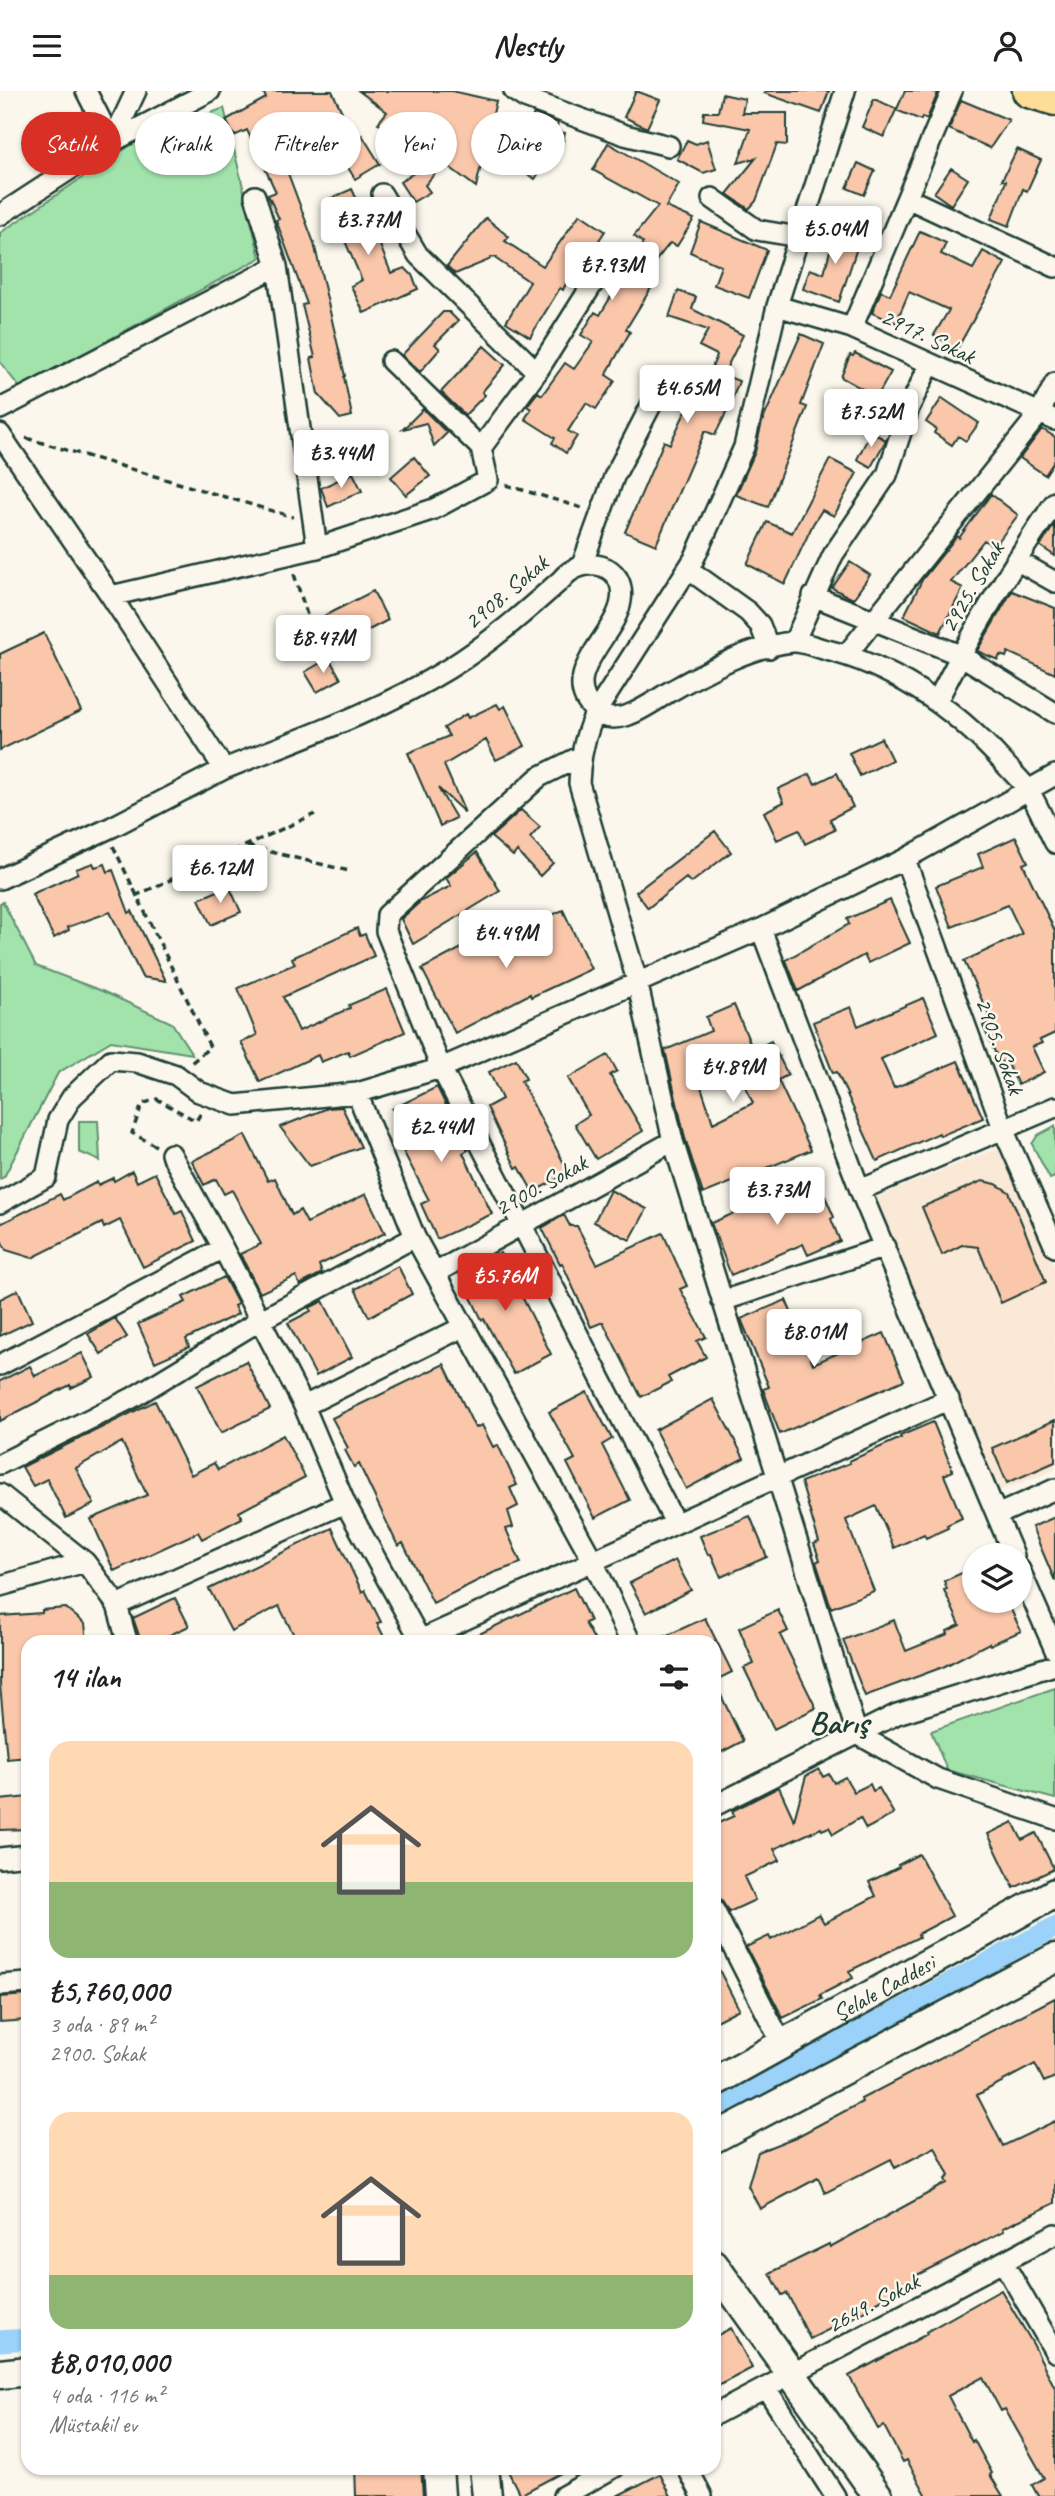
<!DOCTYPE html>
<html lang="tr">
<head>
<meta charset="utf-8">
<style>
	:root { --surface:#fff; --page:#f2f2f2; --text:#202124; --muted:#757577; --accent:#d93025 }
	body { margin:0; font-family:Caveat,sans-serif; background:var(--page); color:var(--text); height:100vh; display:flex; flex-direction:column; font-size:26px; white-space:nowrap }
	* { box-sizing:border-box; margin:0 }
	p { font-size:23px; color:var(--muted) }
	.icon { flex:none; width:38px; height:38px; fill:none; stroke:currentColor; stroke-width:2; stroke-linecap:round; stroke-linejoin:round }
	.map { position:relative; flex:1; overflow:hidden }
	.details { position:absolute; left:21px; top:1544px; width:700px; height:840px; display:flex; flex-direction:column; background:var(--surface); border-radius:21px; box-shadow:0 2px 5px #0004 }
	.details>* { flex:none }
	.hud { position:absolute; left:21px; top:21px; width:700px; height:63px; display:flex; gap:14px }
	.tools { position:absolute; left:962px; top:1452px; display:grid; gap:14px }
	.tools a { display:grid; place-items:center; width:70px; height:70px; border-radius:50%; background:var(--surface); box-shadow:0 2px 5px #0004; font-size:35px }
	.price { position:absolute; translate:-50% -60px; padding:0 16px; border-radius:7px; background:#fff; color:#222; font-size:23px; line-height:46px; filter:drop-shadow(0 2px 4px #0008) }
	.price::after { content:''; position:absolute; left:50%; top:42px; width:21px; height:16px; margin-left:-10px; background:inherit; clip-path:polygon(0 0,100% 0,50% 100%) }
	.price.active { background:var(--accent); color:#fff }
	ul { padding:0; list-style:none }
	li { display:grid; align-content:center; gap:14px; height:371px; padding:0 28px }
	li span { display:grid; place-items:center; height:217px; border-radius:21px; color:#555 }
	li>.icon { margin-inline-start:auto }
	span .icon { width:126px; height:126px; fill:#fffc; stroke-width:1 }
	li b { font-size:30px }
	h2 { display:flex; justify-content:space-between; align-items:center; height:84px; padding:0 28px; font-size:30px }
	.chip { padding:0 24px; border-radius:32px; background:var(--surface); box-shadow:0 2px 5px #0004; font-size:24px; line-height:63px }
	.chip.active { background:var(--accent); color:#fff }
	header { display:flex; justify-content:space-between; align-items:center; height:91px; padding:0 28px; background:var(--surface); font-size:32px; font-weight:600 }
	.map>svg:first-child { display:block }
	.built { fill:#fbe9d8 }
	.green { fill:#a2e3ac; stroke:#609070; stroke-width:2 }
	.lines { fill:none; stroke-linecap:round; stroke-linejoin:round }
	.canal { stroke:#9ad2f9; stroke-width:21 }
	.building { fill:#fac7ab; stroke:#1f3d34; stroke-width:2; fill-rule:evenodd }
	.street-casing { stroke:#1f3d34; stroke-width:24 }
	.secondary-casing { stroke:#1f3d34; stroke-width:33 }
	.primary-casing { stroke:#1f3d34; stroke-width:37 }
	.path { stroke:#1f3d34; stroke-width:3.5; stroke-dasharray:7 5; stroke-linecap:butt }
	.street { stroke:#fbf7ec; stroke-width:19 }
	.secondary { stroke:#fbf7ec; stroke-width:28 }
	.primary { stroke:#fedd96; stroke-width:32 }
	.labels { text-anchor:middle; stroke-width:5; stroke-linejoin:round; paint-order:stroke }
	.street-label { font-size:24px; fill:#1f3d34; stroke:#fbf7ec }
	.district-label { font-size:32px; font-weight:bold; fill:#1f3d34; stroke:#fbf7ec }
</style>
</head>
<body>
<header><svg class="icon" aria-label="menu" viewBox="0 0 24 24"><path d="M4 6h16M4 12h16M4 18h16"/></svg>Nestly<svg class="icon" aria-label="person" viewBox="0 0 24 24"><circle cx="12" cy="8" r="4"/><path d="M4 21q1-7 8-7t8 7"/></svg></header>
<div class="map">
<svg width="1055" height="2405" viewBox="0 0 1055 2405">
	<rect width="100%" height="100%" fill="#fbf7ec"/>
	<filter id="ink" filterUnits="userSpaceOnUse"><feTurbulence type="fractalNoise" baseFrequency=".0143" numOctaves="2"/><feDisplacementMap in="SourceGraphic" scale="14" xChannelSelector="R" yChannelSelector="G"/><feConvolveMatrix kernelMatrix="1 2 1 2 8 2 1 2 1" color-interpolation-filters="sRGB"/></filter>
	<g filter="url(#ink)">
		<path class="built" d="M1002 1055 1055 1177V1379L999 1400 876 1106Z"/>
		<path class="green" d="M224 17 260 167 20 297 0 271V142L137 50Z
			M3 811 36 875 102 900 172 932 192 963 111 950 58 982 4 1086 0 1088V812Z
			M79 1030H98L100 1070 79 1061Z
			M1055 1035V1086L1050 1088 1032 1053 1038 1044Z
			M1055 1597V1708L947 1679 931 1640Z"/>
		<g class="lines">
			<path class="canal" d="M714 2019 1055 1836
				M0 2250 28 2248"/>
		</g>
		<path class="building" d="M263 0H332L355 48 362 44 380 73 355 88 333 52 286 77 314 152 345 285 344 286 352 325 340 328 318 303 311 267 315 266 302 214 307 213 276 129 279 128 268 104 276 101 247 39 234 45 226 29 266 7Z
			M359 0H452L496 10 476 96 444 72 425 94 430 101 413 111 400 91 435 68 406 43 400 50 378 32 387 21Z
			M636 0 660 9 647 37 624 26Z
			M765 0H829L821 22 764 2Z
			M905 0H932L938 2 927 28 922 26 921 29 896 19 884 46 862 36 874 8 897 18Z
			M722 3 745 8 742 22H787V54L777 53 756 110 749 118 727 103 756 67 738 72 750 38 703 29 704 21H718Z
			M961 9 1009 29 990 57 949 38Z
			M534 23 558 32 556 40 565 42 561 59 556 57 535 88 522 80 540 54 522 45Z
			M687 49 696 53 707 49 716 78 703 82 677 68Z
			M608 52 679 93 666 116 694 128 677 155 670 152 646 182 653 187V194L626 238 630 241 606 284 615 290 596 318 586 312 568 340 577 345 566 362 552 352 555 347 525 328 531 318 527 315 538 301 542 304 565 272 574 278 593 251 581 244 595 221 600 224 643 152 634 145 658 115 593 79Z
			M1017 58 1041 69 1027 100 1023 98 1009 135 991 128 1006 90 1002 89Z
			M858 72 875 80 864 104 847 97Z
			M951 77 968 88 951 114 934 102Z
			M352 98 371 140 374 139 391 182 405 177 412 184 418 198 364 222 351 195 362 189 327 109Z
			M580 123 605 140 590 163 582 158 563 199 560 197 530 246 506 231 530 191 496 168 497 166H492L489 169 455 183 447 175 486 127 509 146 505 150 543 175Z
			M701 131 767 159 749 207 714 194 721 175 690 161Z
			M836 136 862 142 839 211 803 198 810 178 824 183Z
			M920 140 946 152 941 163 973 178 983 160 1005 172 957 258 934 244 949 219 909 201 896 232 872 222 881 200 890 204Z
			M678 200 696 206 692 218 743 244 723 284 739 290 730 314 715 344 705 340 656 454 625 441 664 350 670 353 690 311 697 314 717 264 699 255 708 239 669 226Z
			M443 221H449L458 230 435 253 440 258 420 281 402 264Z
			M801 243 824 253 801 314 807 316 768 416 736 404 755 361 762 331Z
			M484 255 505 274 482 301 485 304 465 324 441 301Z
			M855 262 891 281 877 306 841 286 850 264 853 265Z
			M942 307 979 332 966 350 958 345 952 354 934 342 936 338 926 331Z
			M423 318 447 342 434 355 426 332 403 338Z
			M1042 338 1055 346V369L1045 384 1020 367Z
			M871 341 886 349 871 376 857 368Z
			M414 366 430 385 406 404 391 386Z
			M830 368 857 382 834 425 822 419 813 433 785 493 747 473 767 431 792 442Z
			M353 382 362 400 328 416 321 397Z
			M991 403 1018 424 994 456 984 449 951 491 963 497 940 542 904 525 922 489 957 445 959 447Z
			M1055 433V465L1040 455Z
			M850 471 870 484 853 508 832 497Z
			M373 500 388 529 365 541 364 538 335 552 322 526Z
			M1012 500 1055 517V583L1008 561 1006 566 1000 564 998 569 977 560Z
			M44 542 81 620 0 659V563Z
			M329 567 341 588 317 601 305 581Z
			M497 613 500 618 505 615 525 655 496 669 486 649 444 674 465 722 438 697 456 727 440 735 408 662 449 645 444 637 466 623 468 627Z
			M881 647 892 669 860 685 849 662Z
			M837 682 853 716 830 728 835 739 805 753 799 739 777 749 764 721 784 711 778 698 810 683 815 693Z
			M521 719 540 736 530 747 553 772 540 785 517 760 513 765 491 746Z
			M715 740 731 761 691 792 686 787 648 817 636 801Z
			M1016 746 1028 771 1023 773 1055 840V942L1040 949 1042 952 1032 956 1044 981 1018 994 1006 969 1000 972 983 935 992 931 964 870 1022 843 1008 814 952 836 936 795 983 776 978 763Z
			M477 761 500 800 413 853 401 828 421 810 451 795 446 787Z
			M93 772 95 776 105 773 108 781 113 779 129 822 132 820 166 890 142 886 110 821 68 836 69 839 54 847 32 803 78 782 76 778Z
			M229 795 241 821 211 834 199 808Z
			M890 809 910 852 868 872 864 864 798 900 786 869 849 833 847 828Z
			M563 819 591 878 531 906 530 903 455 942 422 878 486 844 490 852Z
			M357 837 360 845 365 843 374 865 283 906 299 940 350 917 349 914 387 898 405 941 350 965 348 960 321 971 318 964 260 991 241 951 257 944 238 897 295 873 292 867Z
			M923 907 938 942 881 968 894 997 958 970 983 1027 940 1045 939 1042 877 1070 837 981 833 982 813 931 851 916 858 935Z
			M734 914 753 959 771 950 788 984 778 989 811 1059 703 1103 685 1047 665 959 711 940 706 926ZM729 963 753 1012 713 1032 695 977Z
			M608 964 617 980 610 984 643 1040 596 1068 575 1033 589 1024 568 987Z
			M516 968 526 988 521 990 569 1082 533 1101 519 1076 516 1077 487 1016 502 1008 489 981Z
			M437 996 468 1059 463 1062 492 1123 437 1148 421 1113 429 1109 402 1058 410 1054 392 1018Z
			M342 1016 361 1056 310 1075 280 1036 328 1017Z
			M245 1044 268 1090 275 1087 292 1124 300 1119 307 1132 366 1103 385 1142 319 1174 322 1182 300 1194 296 1185 260 1202 240 1163 261 1153 232 1099 224 1103 216 1088 204 1094 192 1070Z
			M132 1080 137 1091 155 1082 176 1123 182 1120 196 1150 143 1176 120 1129 104 1137 102 1132 32 1167 6 1159 0 1147V1133L60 1103 63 1109 97 1091 98 1094 113 1087 114 1090Z
			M817 1087 834 1126 831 1128 840 1150 808 1164 803 1153 731 1184 711 1132Z
			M982 1090 996 1093 1009 1101 1046 1191 1001 1212 978 1156 962 1154 942 1164 922 1116Z
			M610 1099 647 1118 630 1149 594 1131Z
			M564 1124 570 1135H577L597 1173 663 1142 687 1195 680 1198 706 1246 697 1250 706 1266 668 1286 671 1291 641 1306 603 1231 591 1236 562 1172 560 1173 542 1137Z
			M500 1162 551 1263 514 1283 484 1228 482 1229 459 1182Z
			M398 1175 412 1203 369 1226 355 1198Z
			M224 1186 238 1213 234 1215 238 1223 186 1248 189 1256 155 1271 138 1233 186 1211 183 1206Z
			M18 1199 32 1230 0 1245V1208Z
			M786 1209 813 1273 884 1242 904 1289 780 1343 763 1298 769 1296 741 1228Z
			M323 1210 352 1266 316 1285 288 1232 311 1220 309 1217Z
			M115 1227 127 1246 101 1263 88 1243Z
			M82 1262 94 1286 71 1297 70 1294 0 1330V1290L30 1275 35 1285Z
			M246 1270 270 1318 221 1342 197 1295Z
			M444 1273 475 1337 482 1334 493 1356 498 1354 517 1394 510 1397 518 1415 508 1420 513 1436 506 1438 521 1472 493 1482 433 1512 403 1452 398 1455 359 1373 354 1376 345 1359 348 1357 332 1327Z
			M587 1301 612 1348 602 1354 630 1409 595 1427 567 1372 575 1368 549 1321Z
			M713 1308 744 1367 686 1398 655 1339Z
			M155 1310 191 1384 214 1372 218 1379 283 1344 305 1386 239 1421 242 1427 202 1448 198 1441 114 1480 91 1428 147 1404 122 1351 76 1377 94 1413 66 1427 47 1388 33 1395 22 1376Z
			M1055 1329V1371L1007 1392 992 1357Z
			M933 1331 953 1380 944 1384 962 1427 947 1434 948 1437 926 1447 924 1443 894 1457 876 1415 846 1429 874 1500 831 1517 816 1471 820 1469 814 1453 819 1451 801 1391 850 1372 849 1370 901 1347 900 1345Z
			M750 1425 767 1466 721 1486 711 1463 708 1464 700 1445Z
			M1055 1426V1490L1032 1436Z
			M332 1437 362 1501 365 1499 381 1531 377 1532 386 1550H297L279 1515 231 1540 209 1498Z
			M675 1469 691 1499 646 1522 630 1492Z
			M975 1476V1510H1007L1021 1540 990 1554 989 1552 943 1576 865 1605 843 1549 894 1529 906 1560 948 1543 947 1540 960 1534 944 1499 947 1498 944 1490Z
			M574 1497 590 1530 585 1532 595 1550H465Z
			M175 1507 189 1535 157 1550H141L133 1527Z
			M66 1517 85 1533 87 1550H28V1666L7 1668 0 1594V1525L42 1522V1519Z
			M778 1519 788 1540 780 1544 816 1617 774 1638 744 1577 754 1573 739 1537Z
			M705 1527 732 1581 714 1590V1550H655Z
			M714 1590 743 1650 714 1665Z
			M819 1678 823 1686 829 1683 834 1692 845 1686 854 1701 870 1693 873 1700 879 1697 894 1723 866 1738 860 1727 833 1743 829 1736 822 1739 821 1737 774 1758 780 1769 744 1786 755 1809 729 1821 714 1798V1734L734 1725 732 1720 779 1696 794 1729 806 1685Z
			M28 1706V1738L0 1739V1709Z
			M1013 1731 1022 1749 1036 1742 1054 1778 1014 1797 988 1743Z
			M919 1763 952 1825 918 1843 919 1846 849 1880 853 1887 820 1904 822 1908 783 1927 746 1856 769 1845 771 1849 819 1823 824 1832 876 1805 869 1791 899 1776 898 1774Z
			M714 1869 739 1918 714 1931Z
			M28 1904V1929L0 1931V1906Z
			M1055 1907V1986L1044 1991 1035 1973 977 2004 1003 2055 1055 2030V2112L1003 2137 1004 2140 917 2184 919 2188 866 2217 868 2219 810 2248 787 2202 782 2204 770 2182 829 2153 830 2156 947 2092 945 2088 949 2085 935 2056 895 2077 891 2068 825 2102 818 2087 760 2118 748 2095 758 2061 798 2045 862 2011 861 2008Z
			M1001 2199 1033 2253 1055 2297V2405H1038L1032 2394 1044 2387 1005 2318 1001 2320 983 2286 948 2305 972 2351 974 2349 992 2382 990 2384 1003 2405H927L907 2369 903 2371 884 2335 878 2338 849 2285 927 2243 926 2241Z
			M731 2237 752 2277 714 2297V2246Z
			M355 2376H421L423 2405H356Z
			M506 2376H572L520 2404Z
			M660 2383 671 2405H617Z"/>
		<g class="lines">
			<g class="street-casing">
				<path id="street" d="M86 0 112 51
					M514 0 525 7 625 44 669 55
					M845 0 777 215 744 356 694 468 596 621C584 644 580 666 579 692L637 890 673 1050 857 1643 938 1688 1055 1728
					M112 51 136 0
					M382 103 418 164 537 281
					M255 105 277 175 317 457
					M712 107 757 139 799 146
					M907 107 1055 176
					M0 124 112 51 210 0
					M777 215 852 237 1055 329
					M852 237 952 0
					M391 270 481 357
					M0 318 277 175
					M0 343 111 505 224 678C299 648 378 621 448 578 489 553 525 521 561 489 583 462 627 472 621 510 616 545 557 584 594 619 616 640 648 614 669 601 707 580 748 556 792 551 801 550 813 555 823 558 894 575 955 618 1004 672 1012 681 1022 690 1029 700 1039 716 1046 735 1055 752
					M1016 469 1055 491
					M582 474 614 386 663 291
					M688 478 748 521 760 534 769 557
					M111 505 317 457 434 418 488 389 481 357 537 281 592 194
					M813 505 960 564 1055 622
					M794 551 833 464 887 384 909 317 930 273
					M847 563 1039 323 1055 292
					M937 610C972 541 1011 475 1055 411
					M581 665 539 686 387 824 386 840 441 977 675 1432
					M905 768 1004 1040 1055 1156
					M0 788 112 736 224 678
					M761 838 860 1099 1014 1465
					M357 1002 415 1146 593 1470 630 1550
					M171 1063 223 1157 304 1315 345 1412 421 1550
					M860 1099 1055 1016
					M0 1112 46 1086 58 1029 72 1006 111 969 137 971 176 984 199 1001 235 1014 357 1002 441 977 761 838 905 768 1055 684
					M435 1182 673 1050
					M722 1210 885 1156
					M0 1274 223 1157
					M304 1315 465 1235
					M0 1373 132 1307 259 1230 415 1146
					M0 1403 85 1471
					M997 1424 1055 1398
					M1020 1479 1055 1559
					M0 1495 85 1471 117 1514 127 1550
					M117 1514 345 1412
					M420 1549 949 1308
					M714 1715 897 1623 1055 1574
					M0 1767 28 1764
					M714 1819 782 1953
					M0 1894 28 1892
					M1003 2171 1055 2261
					M766 2297 835 2405
					M714 2324 1055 2143
					M687 2376 702 2405
					M563 2405 615 2376"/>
			</g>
			<g class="secondary-casing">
				<g id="secondary">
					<path id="s1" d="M714 1991 1055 1802"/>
					<path d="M714 2047 1055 1867"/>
					<path d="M714 2174 878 2405"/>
					<path d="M0 2283 28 2280"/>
					<path d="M438 2376 440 2405"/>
					<path d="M484 2376 487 2405"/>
				</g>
			</g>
			<g class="primary-casing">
				<path id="primary" d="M1029 0 1055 8"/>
			</g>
			<path class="path" d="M26 347 293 426
				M506 394 582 417
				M294 483 315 549
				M113 755 210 956 191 972
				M247 755 349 780
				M135 805 315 723
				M156 1055 132 1042 142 1013 157 1008 196 1030 201 1022"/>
			<use href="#street" class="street"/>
			<use href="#secondary" class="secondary"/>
			<use href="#primary" class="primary"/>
		</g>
	</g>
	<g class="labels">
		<g class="street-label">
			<text transform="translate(928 245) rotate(25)" y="8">2917. Sokak</text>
			<text transform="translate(972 496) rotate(-59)" y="8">2925. Sokak</text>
			<text transform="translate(506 501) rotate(-40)" y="8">2908. Sokak</text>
			<text transform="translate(1000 955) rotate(70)" y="8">2905. Sokak</text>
			<text transform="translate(541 1094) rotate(-29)" y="8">2900. Sokak</text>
			<text dy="8" stroke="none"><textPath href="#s1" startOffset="194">Şelale Caddesi</textPath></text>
			<text transform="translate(873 2212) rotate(-28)" y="8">2649. Sokak</text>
		</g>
		<g class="district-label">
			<text x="839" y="1642">Barış</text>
		</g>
	</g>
</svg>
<div class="tools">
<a><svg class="icon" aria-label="layers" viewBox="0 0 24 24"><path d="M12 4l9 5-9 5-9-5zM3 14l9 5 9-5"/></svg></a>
</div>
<b class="price" style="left:368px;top:166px">₺3.77M</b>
<b class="price" style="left:835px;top:175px">₺5.04M</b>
<b class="price" style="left:612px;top:211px">₺7.93M</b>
<b class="price" style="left:687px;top:334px">₺4.65M</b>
<b class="price" style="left:871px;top:358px">₺7.52M</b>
<b class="price" style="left:341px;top:399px">₺3.44M</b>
<b class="price" style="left:323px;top:584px">₺8.47M</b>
<b class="price" style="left:220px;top:814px">₺6.12M</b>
<b class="price" style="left:506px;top:879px">₺4.49M</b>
<b class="price" style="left:733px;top:1013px">₺4.89M</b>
<b class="price" style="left:441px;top:1073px">₺2.44M</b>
<b class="price" style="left:777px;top:1136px">₺3.73M</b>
<b class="price active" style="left:505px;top:1222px">₺5.76M</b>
<b class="price" style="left:814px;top:1278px">₺8.01M</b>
<div class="hud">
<a class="chip active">Satılık</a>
<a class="chip">Kiralık</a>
<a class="chip">Filtreler</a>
<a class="chip">Yeni</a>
<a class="chip">Daire</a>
</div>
<section class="details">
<h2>14 ilan<svg class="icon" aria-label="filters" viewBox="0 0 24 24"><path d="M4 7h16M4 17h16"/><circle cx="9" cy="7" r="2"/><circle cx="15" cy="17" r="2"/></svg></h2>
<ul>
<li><span style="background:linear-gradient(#ffd9b3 65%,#8fb573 0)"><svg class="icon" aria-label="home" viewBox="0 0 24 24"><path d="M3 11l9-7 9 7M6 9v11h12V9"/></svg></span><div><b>₺5,760,000</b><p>3 oda · 89 m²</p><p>2900. Sokak</p></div></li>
<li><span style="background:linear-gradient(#ffd9b3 75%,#8fb573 0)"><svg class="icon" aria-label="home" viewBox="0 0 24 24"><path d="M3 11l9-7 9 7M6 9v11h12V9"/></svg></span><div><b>₺8,010,000</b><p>4 oda · 116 m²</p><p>Müstakil ev</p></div></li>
</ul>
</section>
</div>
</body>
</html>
